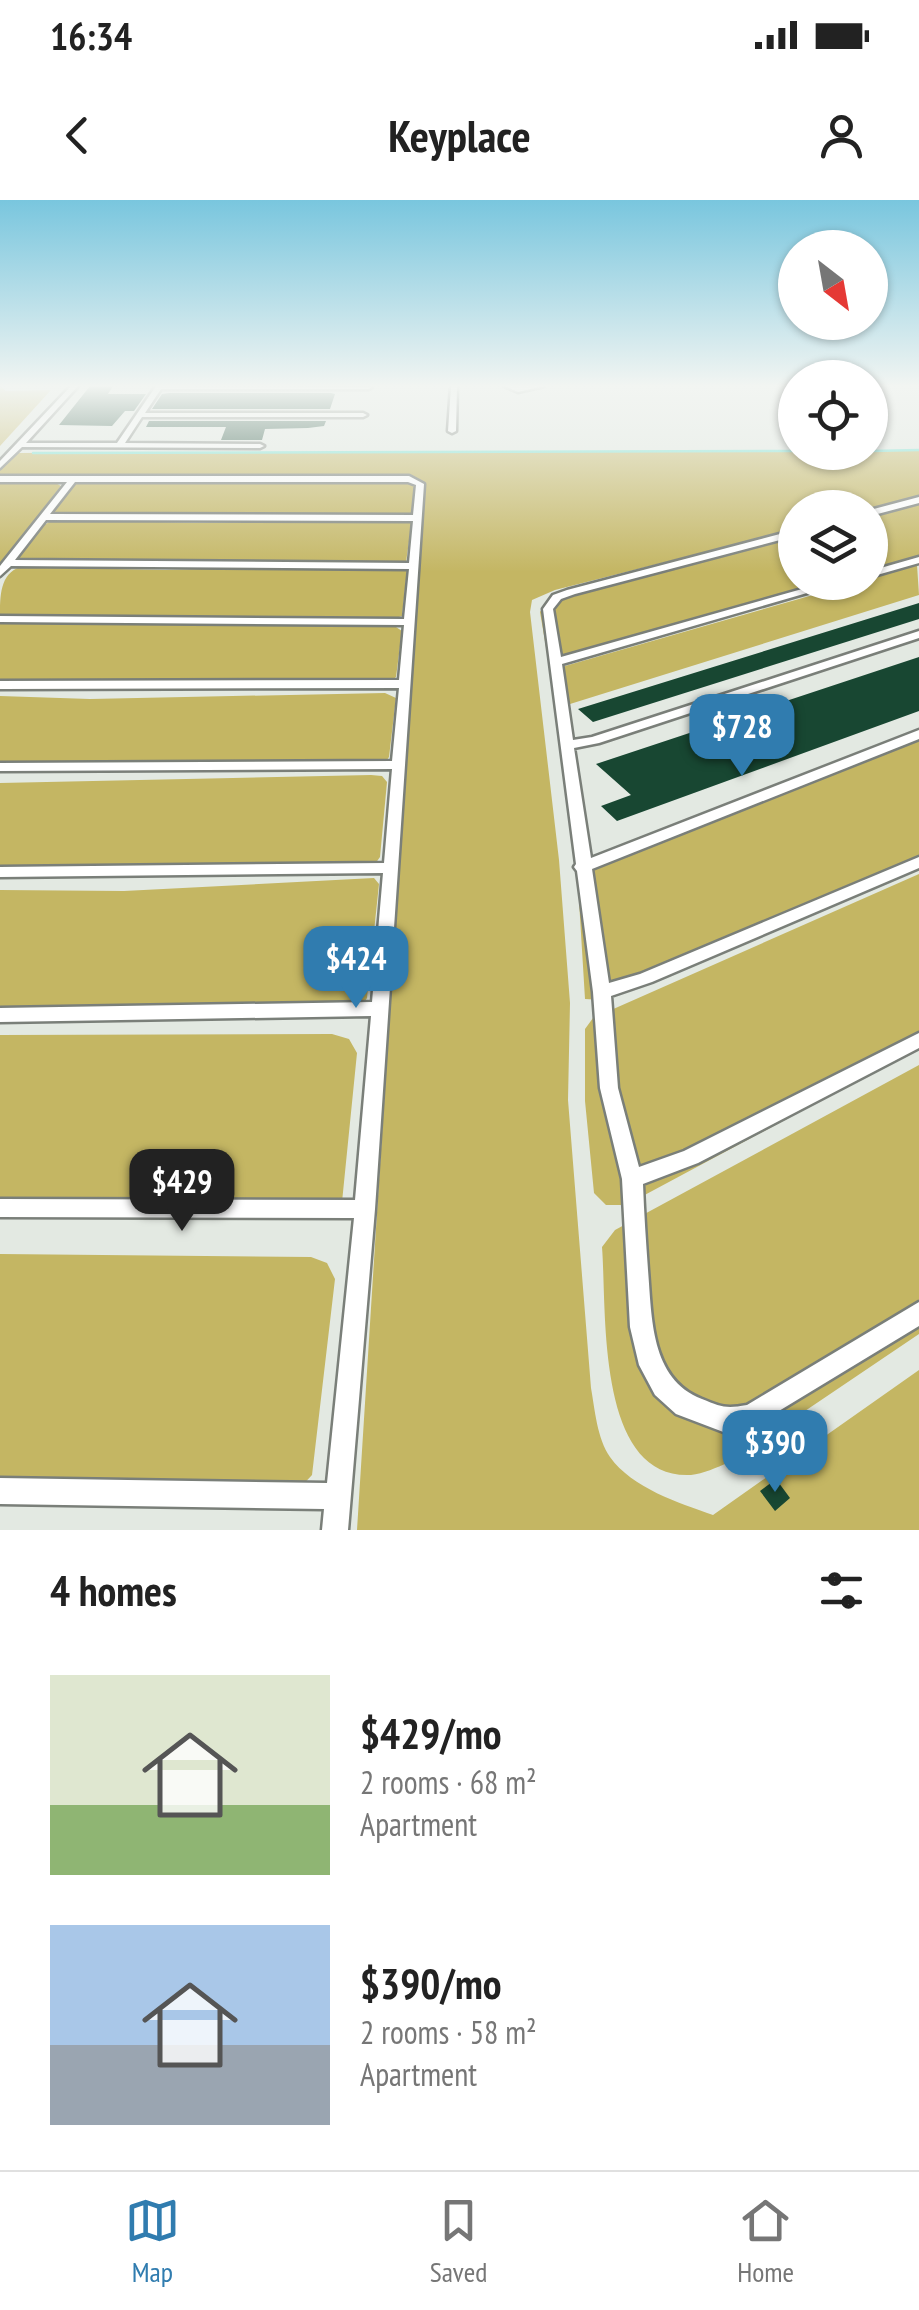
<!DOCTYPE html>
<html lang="en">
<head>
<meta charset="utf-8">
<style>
	:root { --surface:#fff; --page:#f6f6f6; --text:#222; --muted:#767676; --line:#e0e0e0; --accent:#307caf }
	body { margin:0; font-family:"PT Sans Narrow",sans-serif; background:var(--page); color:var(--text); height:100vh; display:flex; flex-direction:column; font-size:38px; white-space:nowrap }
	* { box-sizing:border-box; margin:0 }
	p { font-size:32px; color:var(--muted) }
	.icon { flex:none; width:55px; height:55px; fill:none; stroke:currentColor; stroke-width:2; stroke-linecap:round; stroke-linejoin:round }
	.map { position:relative; height:1330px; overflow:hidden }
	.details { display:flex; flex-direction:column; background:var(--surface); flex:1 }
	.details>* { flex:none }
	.needle { width:65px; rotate:149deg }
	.fabs { position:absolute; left:778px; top:30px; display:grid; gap:20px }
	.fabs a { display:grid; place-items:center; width:110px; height:110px; border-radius:50%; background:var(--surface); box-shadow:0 2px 8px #0004; font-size:50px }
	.price { position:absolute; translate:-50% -85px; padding:0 22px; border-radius:20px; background:var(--accent); color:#fff; font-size:32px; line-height:65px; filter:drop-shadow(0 2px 5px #0008) }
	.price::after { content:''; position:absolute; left:50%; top:60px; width:30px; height:22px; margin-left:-15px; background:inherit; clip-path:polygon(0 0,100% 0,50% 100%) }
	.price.selected { background:#222; color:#fff }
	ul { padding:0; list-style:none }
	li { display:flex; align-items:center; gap:30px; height:250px; padding:0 50px }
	li span { display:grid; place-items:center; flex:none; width:280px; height:200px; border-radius:0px; color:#555 }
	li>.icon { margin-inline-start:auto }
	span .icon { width:120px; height:120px; fill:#fffc; stroke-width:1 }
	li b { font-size:42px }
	h2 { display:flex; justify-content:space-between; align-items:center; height:120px; padding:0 50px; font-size:42px }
	.status { display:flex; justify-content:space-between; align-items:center; height:70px; padding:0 50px; background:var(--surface); direction:ltr }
	.status svg { height:28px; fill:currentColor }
	header { display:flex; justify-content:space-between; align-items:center; height:130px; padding:0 50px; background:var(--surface); font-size:45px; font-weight:700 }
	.dock { display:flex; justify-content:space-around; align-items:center; height:140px; border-top:2px solid var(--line); background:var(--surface); font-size:28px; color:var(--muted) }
	.dock a { display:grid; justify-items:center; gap:5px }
	.dock .selected { color:var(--accent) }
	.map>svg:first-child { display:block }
	.green { fill:#c4b663 }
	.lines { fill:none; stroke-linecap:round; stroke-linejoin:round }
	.stream { stroke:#73e2d0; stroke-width:2.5 }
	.building { fill:#184732 }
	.street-casing { stroke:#7a7f79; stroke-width:5 }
	.street { fill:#fff; fill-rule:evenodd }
</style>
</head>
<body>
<div class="status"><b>16:34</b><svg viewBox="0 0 49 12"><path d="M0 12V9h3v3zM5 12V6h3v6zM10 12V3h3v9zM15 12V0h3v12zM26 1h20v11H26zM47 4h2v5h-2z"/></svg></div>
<header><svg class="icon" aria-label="back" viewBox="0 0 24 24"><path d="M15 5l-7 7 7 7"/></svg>Keyplace<svg class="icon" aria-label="person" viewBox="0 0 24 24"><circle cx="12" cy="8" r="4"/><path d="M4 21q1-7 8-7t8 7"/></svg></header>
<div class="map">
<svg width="919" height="1330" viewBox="0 0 919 1330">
	<rect width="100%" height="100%" fill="#e3e9e2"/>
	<path class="green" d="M0 186 6 191 51 190 0 246Z
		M919 250V297L870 310 795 308V329L555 390 532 400 530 412 559 660 570 803 568 900 591 1188C595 1210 597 1238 610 1257 632 1288 679 1303 713 1315L919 1170V1330H357L423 283 410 278H0V269L16 253Z
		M84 281H405L415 285 413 314H55L52 312 76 282Z
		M0 282H54L61 286 0 365Z
		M919 303V360L870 374V315Z
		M55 319 195 323 412 321 406 362 21 360 18 357 42 326Z
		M795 335V382L840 383 558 461 548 459 540 412 547 401Z
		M917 365 919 395 554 509 550 472 558 468 855 383 870 382V378Z
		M306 366 407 370 402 416 390 420 0 416C0 396 0 374 20 367L165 370Z
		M0 423 393 425 402 431 396 477 387 484 119 489 0 486Z
		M385 493 396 498 389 557 384 564 0 572V496L90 499Z
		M919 540V662L602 800 585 799 577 668Z
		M371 575 382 576 387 582 380 657 375 664 362 669 188 676 0 674V583Z
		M919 674V848L626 1005H606L594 993 585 901V829L593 818Z
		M374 678 379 684 367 798 360 809 342 815 0 821V690L124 691Z
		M332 834 349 839 357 853 342 1002 318 1017 0 1018V835Z
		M919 865V1134L728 1263C717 1267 703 1274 691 1275 595 1280 607 1109 602 1047L615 1030Z
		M0 1054 311 1057 327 1063 335 1079 312 1275 298 1290 0 1297Z"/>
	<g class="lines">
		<path class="stream" d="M870 251 919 250
			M33 253 795 251"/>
	</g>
	<path class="building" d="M90 186H113L108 194H146L134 211H125L112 226 59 225Z
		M169 193H331L335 194 330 209H152L162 194Z
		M149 221H326L324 226 308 228 265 229 262 240H221L226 227H146Z
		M919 403V419L593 522 578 509Z
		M919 457V511L617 621 601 606 631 595 596 564Z
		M776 1279 790 1298 775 1311 760 1291Z"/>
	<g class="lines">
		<g class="street-casing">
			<path id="street" d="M71 186H78L26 243H117L156 186 372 187 369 189H161L145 213H363L367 215 363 217H142L125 243 260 244 264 246 260 248 22 247 0 268V261Z
				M451 186H457L456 231 452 233 448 231Z
				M504 186H544L518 192Z
				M0 276H409L424 284 375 1009 348 1330H322L324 1309 0 1304V1278L327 1283 354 1018 0 1017V999L355 1000 371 816 0 822V808L372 802 383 673 0 677V667L384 663 392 569 0 571V563L392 561 399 488 0 489V481L399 480 404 425 0 422V416L404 419 409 369 11 366 0 376V366L67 282H0ZM75 282H408L416 285 413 315 50 314ZM46 320 413 321 409 363 15 360Z
				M919 297V303L870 316V310Z
				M795 330V336L575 394 561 399 553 409 561 457 827 382H845L562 464 573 540 592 537 919 431V438L599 543 574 548 591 658 919 530V539L592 669 609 783 640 774 919 657V668L652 782 611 796 618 888 639 967 684 951 919 833V848L698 963 643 984C644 1013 646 1042 648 1070 652 1117 650 1179 702 1199 721 1207 726 1209 747 1205L919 1102V1126L751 1228 726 1233 676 1214 655 1195 639 1165 630 1127 622 979 600 888 593 792 577 671 574 667 576 664 543 409 553 395 567 390Z
				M919 357V363L870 377V371Z"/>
		</g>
		<use href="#street" class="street"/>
	</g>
	<linearGradient id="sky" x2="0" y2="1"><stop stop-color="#79c6de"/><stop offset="0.5" stop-color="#f2f5f2"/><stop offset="1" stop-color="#f2f5f2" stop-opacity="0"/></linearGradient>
	<rect width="919" height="372" fill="url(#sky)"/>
</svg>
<div class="fabs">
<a><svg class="needle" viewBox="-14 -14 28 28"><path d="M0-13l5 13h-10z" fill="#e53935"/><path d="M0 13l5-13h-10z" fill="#767676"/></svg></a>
<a><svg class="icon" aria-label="locate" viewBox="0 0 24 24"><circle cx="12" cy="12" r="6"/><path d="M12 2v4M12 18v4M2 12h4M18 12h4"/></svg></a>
<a><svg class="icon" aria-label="layers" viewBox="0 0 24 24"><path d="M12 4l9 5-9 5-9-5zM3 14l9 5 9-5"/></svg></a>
</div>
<b class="price" style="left:742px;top:579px">$728</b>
<b class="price" style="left:356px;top:811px">$424</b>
<b class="price selected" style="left:182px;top:1034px">$429</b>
<b class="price" style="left:775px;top:1295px">$390</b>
</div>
<section class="details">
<h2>4 homes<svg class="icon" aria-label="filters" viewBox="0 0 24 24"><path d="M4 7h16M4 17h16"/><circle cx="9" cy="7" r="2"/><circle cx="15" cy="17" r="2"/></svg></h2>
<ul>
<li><span style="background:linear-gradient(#dfe7d0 65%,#8fb573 0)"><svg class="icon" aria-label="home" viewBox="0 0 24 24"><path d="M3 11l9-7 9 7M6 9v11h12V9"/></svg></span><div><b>$429/mo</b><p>2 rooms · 68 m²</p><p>Apartment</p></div></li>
<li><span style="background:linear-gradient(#a9c7e8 60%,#9aa5b1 0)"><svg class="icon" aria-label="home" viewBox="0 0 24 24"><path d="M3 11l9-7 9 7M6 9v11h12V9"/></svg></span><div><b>$390/mo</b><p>2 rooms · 58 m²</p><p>Apartment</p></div></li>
</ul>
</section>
<nav class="dock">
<a class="selected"><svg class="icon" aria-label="map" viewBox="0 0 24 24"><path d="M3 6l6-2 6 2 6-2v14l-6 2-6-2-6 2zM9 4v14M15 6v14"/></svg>Map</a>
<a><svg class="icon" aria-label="saved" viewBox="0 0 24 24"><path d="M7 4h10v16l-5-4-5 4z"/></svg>Saved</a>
<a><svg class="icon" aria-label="home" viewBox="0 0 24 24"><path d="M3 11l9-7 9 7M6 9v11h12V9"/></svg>Home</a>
</nav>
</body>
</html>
